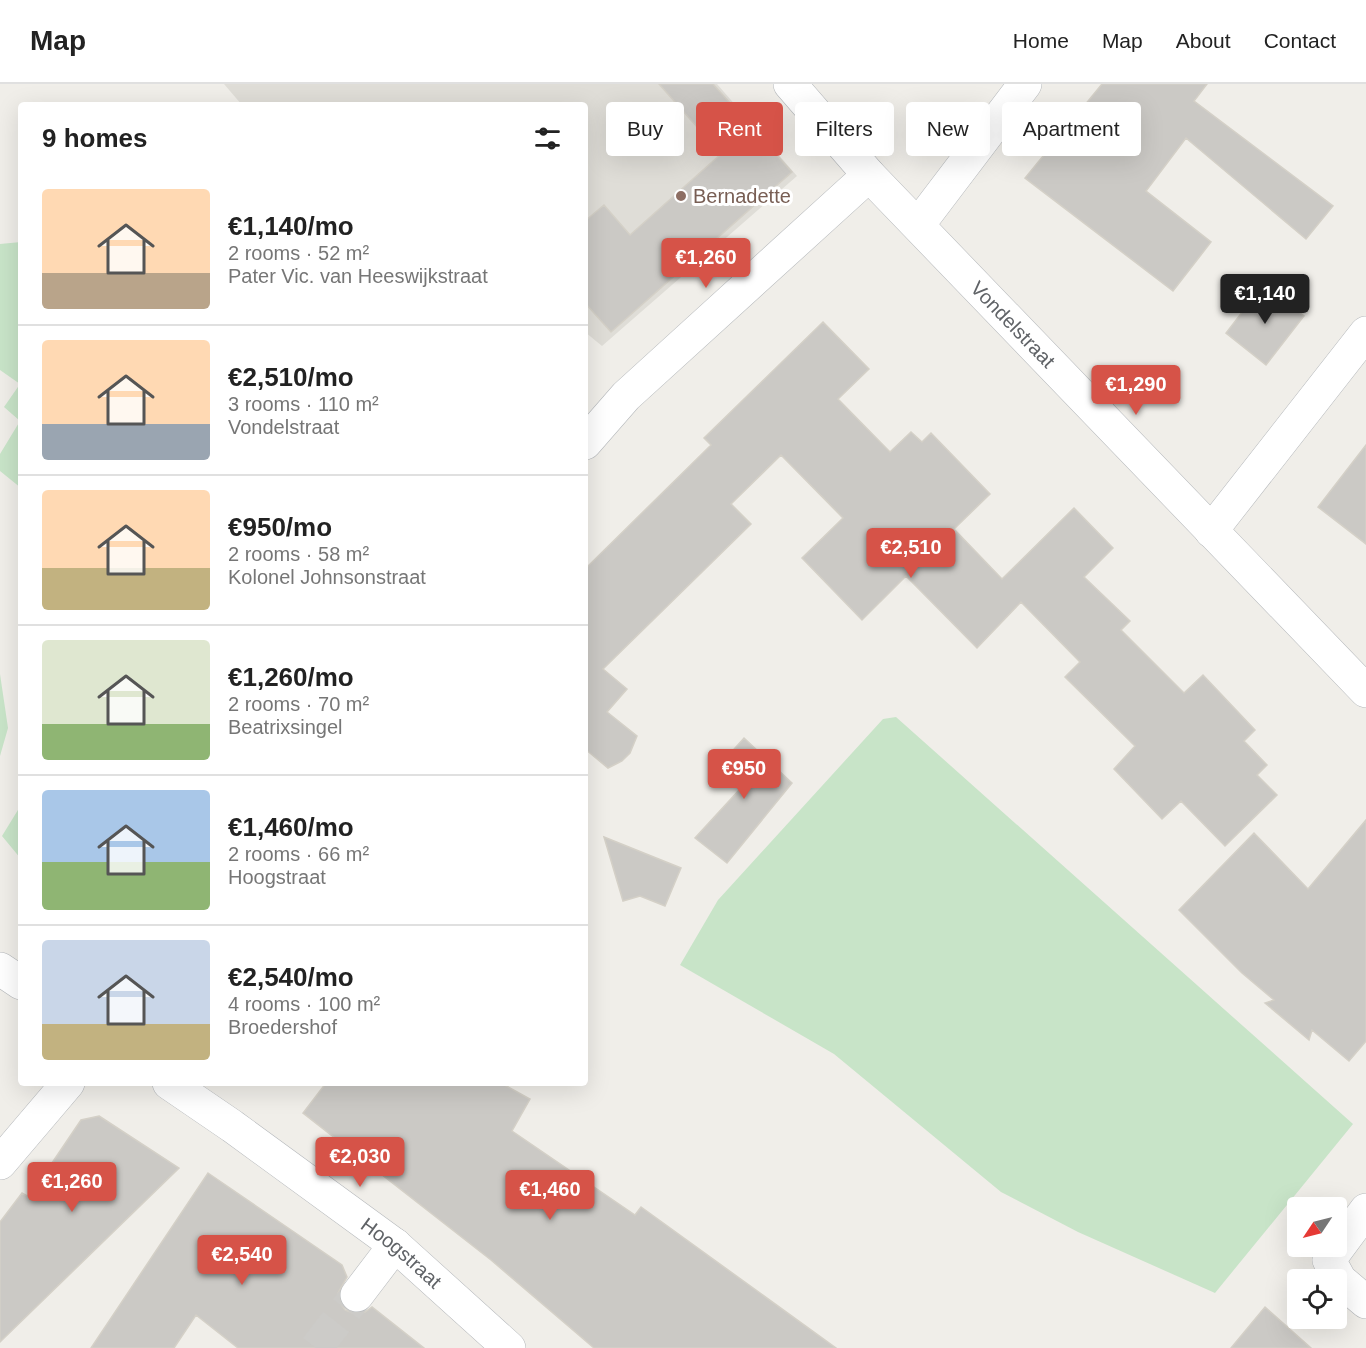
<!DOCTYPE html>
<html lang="en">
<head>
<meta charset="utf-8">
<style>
	:root { --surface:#fff; --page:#f2f2f2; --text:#222; --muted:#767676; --line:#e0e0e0; --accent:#d65348 }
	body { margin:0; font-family:Helvetica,sans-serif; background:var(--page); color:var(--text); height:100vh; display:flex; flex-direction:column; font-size:22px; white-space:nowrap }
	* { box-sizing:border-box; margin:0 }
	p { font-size:20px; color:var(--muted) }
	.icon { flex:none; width:33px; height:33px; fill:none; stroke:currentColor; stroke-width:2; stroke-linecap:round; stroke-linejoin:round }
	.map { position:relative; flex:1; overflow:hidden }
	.details { position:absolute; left:18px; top:18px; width:570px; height:984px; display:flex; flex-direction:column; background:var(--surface); border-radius:6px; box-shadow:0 6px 24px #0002 }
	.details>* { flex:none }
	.banner { position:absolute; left:606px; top:18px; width:570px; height:54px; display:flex; gap:12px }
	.needle { width:39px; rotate:235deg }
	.buttons { position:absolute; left:1287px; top:1113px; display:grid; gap:12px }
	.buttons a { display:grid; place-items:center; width:60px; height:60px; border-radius:6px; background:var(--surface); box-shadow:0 6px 24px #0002; font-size:30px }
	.price { position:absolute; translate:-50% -51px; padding:0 14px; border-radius:6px; background:var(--accent); color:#fff; font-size:20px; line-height:39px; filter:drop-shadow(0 2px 3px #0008) }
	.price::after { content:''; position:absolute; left:50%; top:36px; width:18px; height:14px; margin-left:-9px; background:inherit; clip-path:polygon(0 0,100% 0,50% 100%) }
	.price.current { background:#222; color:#fff }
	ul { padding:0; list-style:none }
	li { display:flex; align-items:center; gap:18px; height:150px; padding:0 24px }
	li+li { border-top:2px solid var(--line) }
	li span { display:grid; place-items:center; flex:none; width:168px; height:120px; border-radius:6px; color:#555 }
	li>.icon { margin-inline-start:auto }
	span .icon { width:72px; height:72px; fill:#fffc; stroke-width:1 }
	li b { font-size:26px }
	h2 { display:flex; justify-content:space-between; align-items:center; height:72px; padding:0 24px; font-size:26px }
	.tag { padding:0 21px; border-radius:6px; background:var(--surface); box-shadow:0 6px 24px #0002; font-size:21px; line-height:54px }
	.tag.current { background:var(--accent); color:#fff }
	header { display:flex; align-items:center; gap:36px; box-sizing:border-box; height:84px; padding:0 30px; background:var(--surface); border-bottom:2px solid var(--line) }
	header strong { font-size:28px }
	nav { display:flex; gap:33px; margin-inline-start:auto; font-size:21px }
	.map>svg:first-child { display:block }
	.education { fill:#dfddd7 }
	.green { fill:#c8e4c8 }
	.building { fill:#cbc9c5; stroke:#d4d0c7; stroke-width:1.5 }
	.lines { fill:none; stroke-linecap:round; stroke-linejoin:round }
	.street-tunnel { stroke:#cccbc8; stroke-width:33; stroke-dasharray:33 16; stroke-linecap:butt }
	.street-casing { stroke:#b5b8bb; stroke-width:34 }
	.street { stroke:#fff; stroke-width:33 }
	.education-dot { fill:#8d6e63; stroke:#fff; stroke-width:2 }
	.labels { text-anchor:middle; stroke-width:6; stroke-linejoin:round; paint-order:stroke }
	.education-label { font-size:20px; fill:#785e54; stroke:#fff; text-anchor:start }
	.street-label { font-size:20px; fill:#606367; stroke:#fff }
</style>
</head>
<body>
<header>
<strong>Map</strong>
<nav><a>Home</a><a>Map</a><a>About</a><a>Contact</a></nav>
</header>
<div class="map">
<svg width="1366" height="1264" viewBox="0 0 1366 1264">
	<rect width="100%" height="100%" fill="#f0eee9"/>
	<path class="education" d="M224 0H717L797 92 602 262 585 248V21H242Z"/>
	<path class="green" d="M21 158V404L0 387V370L20 337 4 323 20 300 0 286V160Z
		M0 590 8 644 0 672Z
		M896 633 1353 1040 1215 1209 1078 1148 1001 1108 834 970 680 881 718 816 883 635Z
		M21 721V775L2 752Z"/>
	<path class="building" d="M659 0H713L792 88 611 248 585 219V137L604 121 630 151 721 70Z
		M1102 0H1207L1194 17 1333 122 1306 155 1186 54 1146 107 1211 158 1173 207 1025 94Z
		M1263 201 1304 232 1266 281 1226 249Z
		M823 238 869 285 838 315 890 368 911 348 922 358 931 349 990 410 954 445 1002 495 1074 424 1113 464 1084 493 1130 537 1121 546 1184 609 1203 591 1255 646 1244 657 1267 681 1257 691 1277 711 1225 762 1181 717 1162 735 1114 685 1135 662 1065 593 1080 578 1021 518 977 564 906 492 862 536 802 474 843 434 781 371 731 420 751 440 603 585 627 605 607 628 637 652 630 669 622 677 608 684 585 665V485L711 361 704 354Z
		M1366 361V460L1318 423Z
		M744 654 792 699 727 779 695 754 740 705 718 683Z
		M1366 736V957L1349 977 1312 946 1309 956 1265 919 1274 916 1242 889 1179 826 1254 749 1308 805Z
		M604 753 681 784 665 822 640 812 623 817Z
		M326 999H501L530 1015 512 1047 635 1131 641 1123 836 1264H594L491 1176 303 1029Z
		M99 1032 179 1084 0 1258V1138L22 1109 29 1113 81 1036Z
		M208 1089 342 1181 347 1193 338 1209 340 1219 345 1226 355 1230 365 1228 372 1223 424 1264H238L196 1231 174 1264H91Z
		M1265 1223 1311 1264H1231Z"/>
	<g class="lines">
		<path class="street-tunnel" d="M316 1264 357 1211"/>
		<g class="street-casing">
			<g id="street">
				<path id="s1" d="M790 0 869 91 1366 607"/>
				<path d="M918 141 1025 0"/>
				<path d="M585 359 626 312 869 91"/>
				<path d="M1211 447 1366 249"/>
				<path d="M0 885 21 899"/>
				<path id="s2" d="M169 999 232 1042 395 1161 509 1264"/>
				<path d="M0 1079 68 999"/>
				<path d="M1366 1126 1329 1176 1340 1196 1366 1218"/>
				<path d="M357 1211 395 1161"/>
			</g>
		</g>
		<use href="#street" class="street"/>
	</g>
	<circle class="education-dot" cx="681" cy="112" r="6"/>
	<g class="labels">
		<g class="education-label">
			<text x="693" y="119">Bernadette</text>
		</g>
		<g class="street-label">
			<text dy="7" stroke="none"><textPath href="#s1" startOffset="328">Vondelstraat</textPath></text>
			<text dy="7" stroke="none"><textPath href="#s2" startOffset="288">Hoogstraat</textPath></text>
		</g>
	</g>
</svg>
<div class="buttons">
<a><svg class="needle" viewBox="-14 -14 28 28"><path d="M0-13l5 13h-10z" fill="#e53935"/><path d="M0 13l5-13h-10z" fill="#767676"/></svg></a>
<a><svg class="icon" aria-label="locate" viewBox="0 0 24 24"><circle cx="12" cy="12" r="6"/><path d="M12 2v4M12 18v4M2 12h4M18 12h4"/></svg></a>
</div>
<b class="price" style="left:706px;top:205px">€1,260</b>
<b class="price current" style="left:1265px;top:241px">€1,140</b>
<b class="price" style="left:1136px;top:332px">€1,290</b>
<b class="price" style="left:911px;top:495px">€2,510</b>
<b class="price" style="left:744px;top:716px">€950</b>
<b class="price" style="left:360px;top:1104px">€2,030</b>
<b class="price" style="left:72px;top:1129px">€1,260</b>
<b class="price" style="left:550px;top:1137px">€1,460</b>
<b class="price" style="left:242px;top:1202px">€2,540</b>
<div class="banner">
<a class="tag">Buy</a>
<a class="tag current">Rent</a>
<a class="tag">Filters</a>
<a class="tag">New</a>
<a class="tag">Apartment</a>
</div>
<section class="details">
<h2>9 homes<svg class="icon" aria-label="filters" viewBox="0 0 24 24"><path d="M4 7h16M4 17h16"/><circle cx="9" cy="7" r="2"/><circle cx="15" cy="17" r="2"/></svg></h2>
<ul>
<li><span style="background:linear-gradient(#ffd9b3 70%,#b9a48a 0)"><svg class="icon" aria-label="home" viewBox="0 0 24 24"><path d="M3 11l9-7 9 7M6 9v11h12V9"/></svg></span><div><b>€1,140/mo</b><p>2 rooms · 52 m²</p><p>Pater Vic. van Heeswijkstraat</p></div></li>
<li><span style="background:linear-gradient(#ffd9b3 70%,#9aa5b1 0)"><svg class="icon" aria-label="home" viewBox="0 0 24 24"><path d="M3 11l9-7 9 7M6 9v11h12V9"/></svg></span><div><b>€2,510/mo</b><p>3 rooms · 110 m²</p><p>Vondelstraat</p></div></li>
<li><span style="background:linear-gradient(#ffd9b3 65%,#c2b280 0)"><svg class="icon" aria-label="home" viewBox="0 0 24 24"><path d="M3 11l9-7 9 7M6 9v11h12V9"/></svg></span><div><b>€950/mo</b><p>2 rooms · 58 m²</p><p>Kolonel Johnsonstraat</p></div></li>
<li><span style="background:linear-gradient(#dfe7d0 70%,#8fb573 0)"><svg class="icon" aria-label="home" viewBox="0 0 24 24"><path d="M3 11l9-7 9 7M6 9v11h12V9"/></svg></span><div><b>€1,260/mo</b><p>2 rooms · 70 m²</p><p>Beatrixsingel</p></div></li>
<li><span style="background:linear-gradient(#a9c7e8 60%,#8fb573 0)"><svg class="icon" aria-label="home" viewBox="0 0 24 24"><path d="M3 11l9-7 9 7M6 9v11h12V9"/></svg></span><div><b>€1,460/mo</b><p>2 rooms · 66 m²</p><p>Hoogstraat</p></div></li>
<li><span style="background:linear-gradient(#c9d6e8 70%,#c2b280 0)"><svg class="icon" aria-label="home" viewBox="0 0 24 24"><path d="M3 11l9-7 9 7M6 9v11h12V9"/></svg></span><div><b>€2,540/mo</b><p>4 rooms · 100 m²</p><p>Broedershof</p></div></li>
</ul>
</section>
</div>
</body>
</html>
